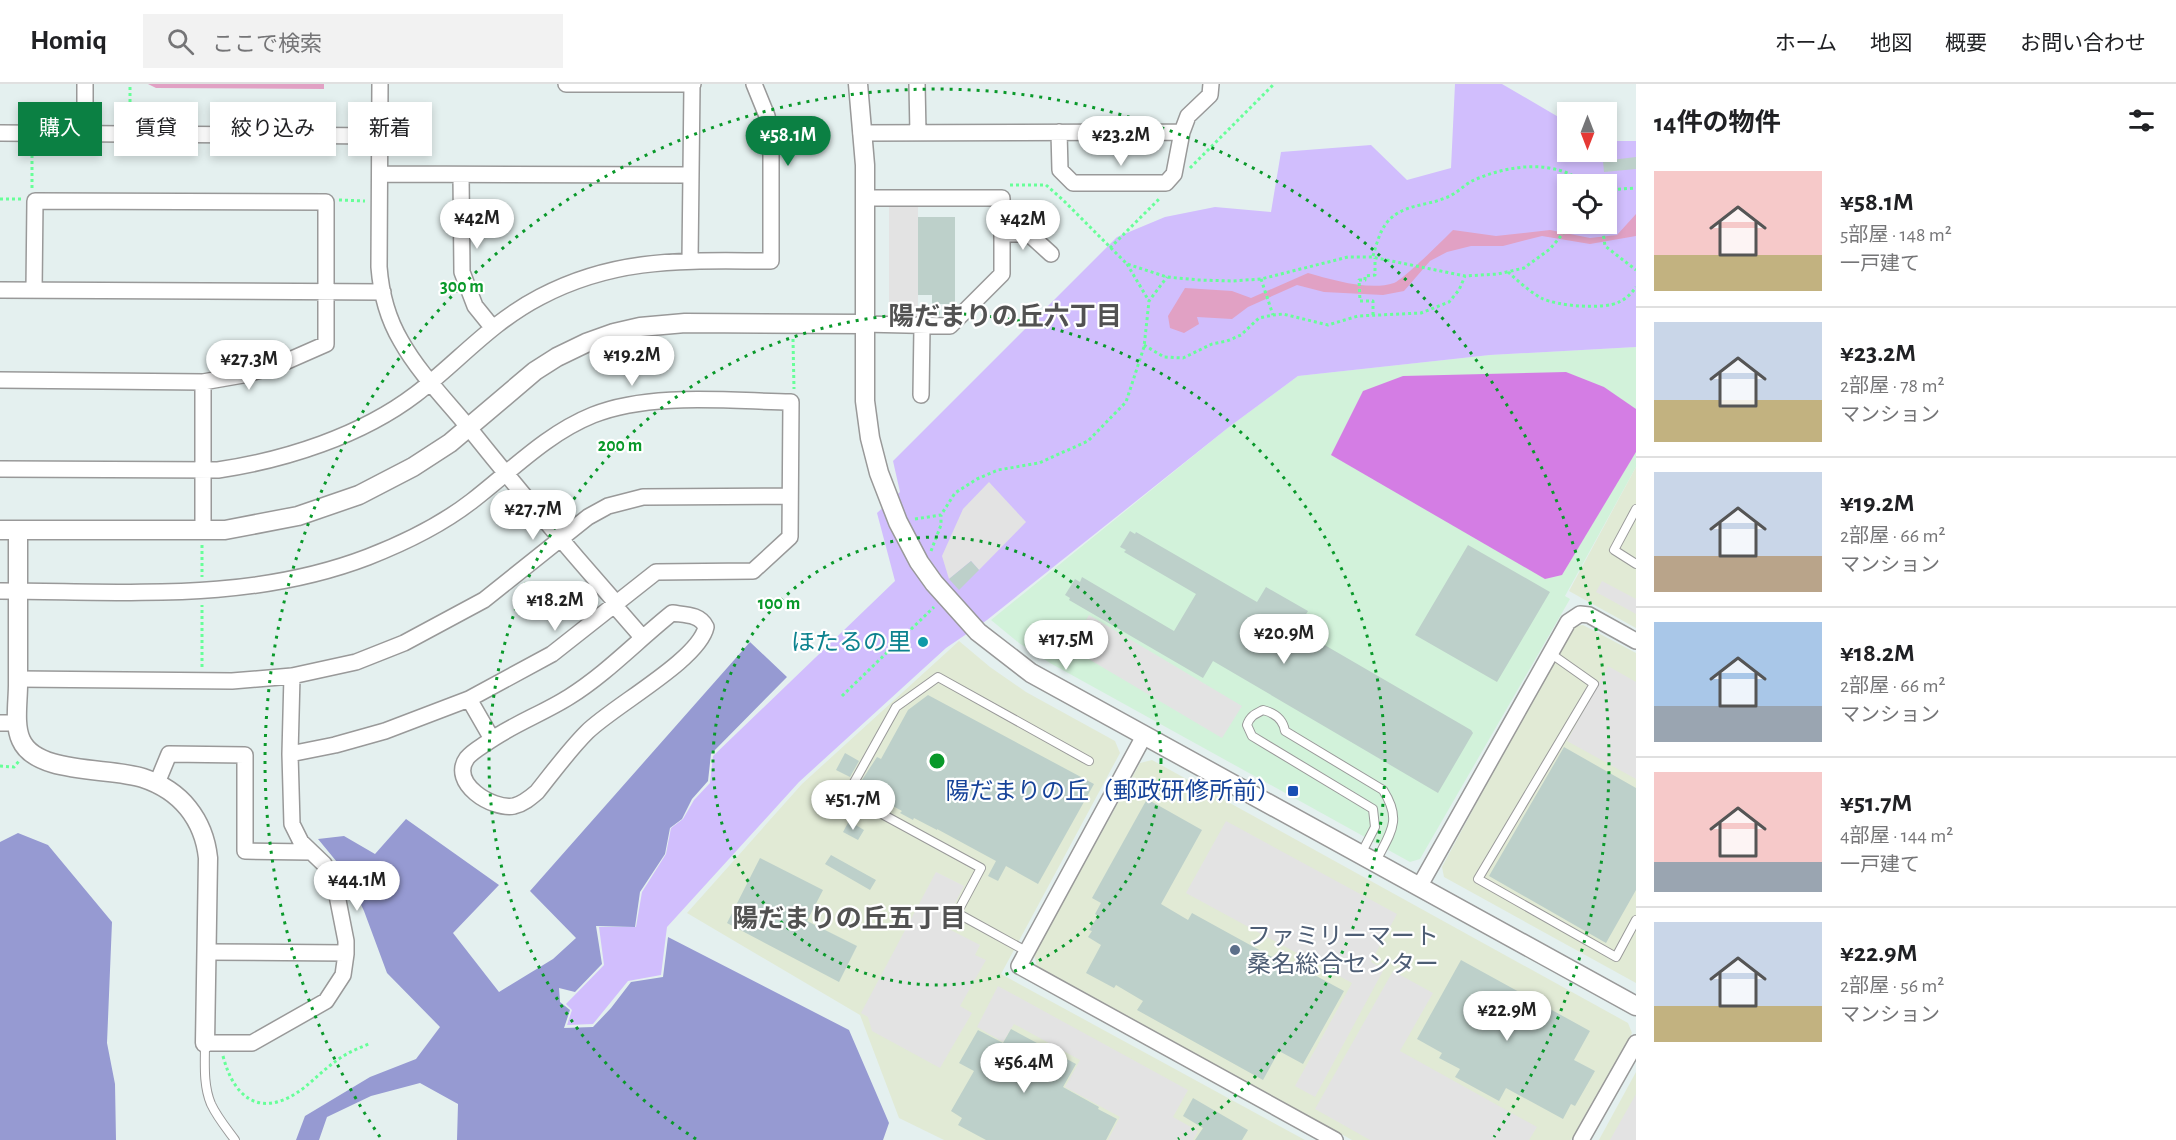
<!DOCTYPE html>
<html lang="ja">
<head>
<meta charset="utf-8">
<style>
	:root { --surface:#fff; --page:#f2f2f2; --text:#202124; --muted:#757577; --line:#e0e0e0; --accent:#0b8043 }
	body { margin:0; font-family:"Alegreya Sans","Noto Sans JP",sans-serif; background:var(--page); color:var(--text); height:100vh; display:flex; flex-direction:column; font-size:22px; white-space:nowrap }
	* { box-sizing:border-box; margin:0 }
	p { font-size:20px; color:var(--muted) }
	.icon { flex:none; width:33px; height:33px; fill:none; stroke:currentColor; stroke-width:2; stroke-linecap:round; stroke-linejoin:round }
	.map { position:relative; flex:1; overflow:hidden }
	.panel { display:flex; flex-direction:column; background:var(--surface); width:540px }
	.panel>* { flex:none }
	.top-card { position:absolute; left:18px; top:18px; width:570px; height:54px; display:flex; gap:12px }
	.needle { width:39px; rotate:180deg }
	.tools { position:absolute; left:1557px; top:18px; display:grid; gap:12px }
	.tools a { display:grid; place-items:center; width:60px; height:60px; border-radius:0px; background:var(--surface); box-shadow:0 3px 9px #0003; font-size:30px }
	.price { position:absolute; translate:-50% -51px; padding:0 14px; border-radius:21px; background:#fff; color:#222; font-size:20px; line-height:39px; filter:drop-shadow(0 2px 3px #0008) }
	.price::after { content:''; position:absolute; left:50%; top:36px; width:18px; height:14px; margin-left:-9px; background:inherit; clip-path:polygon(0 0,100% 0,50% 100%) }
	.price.current { background:var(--accent); color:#fff }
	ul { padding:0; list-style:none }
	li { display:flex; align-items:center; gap:18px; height:150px; padding:0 18px }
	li+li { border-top:2px solid var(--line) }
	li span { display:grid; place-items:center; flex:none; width:168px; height:120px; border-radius:0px; color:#555 }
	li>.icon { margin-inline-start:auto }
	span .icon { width:72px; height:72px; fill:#fffc; stroke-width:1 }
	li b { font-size:26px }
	h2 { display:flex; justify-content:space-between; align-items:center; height:72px; padding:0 18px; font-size:26px }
	.chip { padding:0 21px; border-radius:0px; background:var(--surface); box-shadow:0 3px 9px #0003; font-size:21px; line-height:54px }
	.chip.current { background:var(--accent); color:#fff }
	header { display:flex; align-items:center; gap:36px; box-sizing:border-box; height:84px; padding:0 30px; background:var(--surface); border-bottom:2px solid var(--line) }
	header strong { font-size:28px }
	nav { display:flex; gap:33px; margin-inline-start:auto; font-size:21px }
	.search { width:420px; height:54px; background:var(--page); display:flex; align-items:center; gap:15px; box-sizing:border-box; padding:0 21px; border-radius:0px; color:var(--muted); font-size:22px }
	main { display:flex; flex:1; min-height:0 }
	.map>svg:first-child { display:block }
	.commercial { fill:#d2f2da }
	.industrial { fill:#e1ead5 }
	.forest { fill:#969ad2 }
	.park { fill:#d1befd; fill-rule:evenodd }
	.pitch { fill:#d47de4 }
	.parking { fill:#e3e3e3 }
	.water { fill:#e1a1c4 }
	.building { fill:#bdd0ca }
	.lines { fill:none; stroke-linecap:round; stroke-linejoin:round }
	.service-casing { stroke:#999; stroke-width:10 }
	.minor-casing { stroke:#999; stroke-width:18 }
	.tertiary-casing { stroke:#999; stroke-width:21 }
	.path { stroke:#66ff98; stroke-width:3; stroke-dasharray:3 3; stroke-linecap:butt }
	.service { stroke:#fff; stroke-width:8 }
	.minor { stroke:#fff; stroke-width:15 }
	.tertiary { stroke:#fff; stroke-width:18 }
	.ring { fill:none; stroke:#09992a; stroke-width:3; stroke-dasharray:3 6 }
	.culture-dot { fill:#0f9aa8; stroke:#fff; stroke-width:2 }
	.transit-dot { fill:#1a4fb4; stroke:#fff; stroke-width:2 }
	.service-dot { fill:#5c6f8a; stroke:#fff; stroke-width:2 }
	.labels { text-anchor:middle; stroke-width:4.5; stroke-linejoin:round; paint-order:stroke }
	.culture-label { font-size:24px; fill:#0d838f; stroke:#fff; text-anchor:end }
	.transit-label { font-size:24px; fill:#164399; stroke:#fff; text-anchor:end }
	.service-label { font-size:24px; fill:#4e5e75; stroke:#fff; text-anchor:start }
	.neighbourhood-label { font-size:26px; font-weight:bold; fill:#525252; stroke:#fff }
	.centre { fill:#09992a; stroke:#fff; stroke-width:3 }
	.ring-label { font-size:18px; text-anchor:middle; font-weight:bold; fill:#09992a; stroke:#fff; stroke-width:4.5; stroke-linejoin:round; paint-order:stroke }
</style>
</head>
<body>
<header>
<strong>Homiq</strong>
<div class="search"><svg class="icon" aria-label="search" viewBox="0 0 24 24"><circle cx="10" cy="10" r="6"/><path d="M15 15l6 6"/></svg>ここで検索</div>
<nav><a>ホーム</a><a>地図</a><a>概要</a><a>お問い合わせ</a></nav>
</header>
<main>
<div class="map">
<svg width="1636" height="1056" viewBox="0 0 1636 1056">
	<rect width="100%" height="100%" fill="#e4f0ef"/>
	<path class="commercial" d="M1636 263V383L1565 512 1570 515 1420 775 1410 778 1050 579 1019 559 991 536 1229 343 1298 292 1490 271Z"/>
	<path class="industrial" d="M1636 383V544L1569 507Z
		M1583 541 1636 569V899L1444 793 1442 783 1571 543Z
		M959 557 990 583 1026 608 1115 657 1120 669 1001 890 1305 1056H944L899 1034 860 931 687 829 802 700Z
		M1152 676 1628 939 1632 949 1571 1056H1352L1037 882 1034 871 1140 679Z
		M1636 988V1056H1599L1600 1054Z"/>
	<path class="forest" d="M750 558 787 593 711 670 708 697 692 715 682 735 670 744 665 770 640 808 635 843 596 842 602 880 575 908 559 904 560 918 570 926 564 944 593 943 611 924 631 898 663 893 668 853 849 946 889 1039 883 1056H457L458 1020 420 999 371 1012 327 1033 319 1056H296L305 1032 370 993 416 975 440 943 387 889 364 827 346 789 318 755 344 752 375 770 406 735 499 801 453 849 499 908 553 875 576 854 530 807Z
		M18 749 48 761 112 838 107 959 115 1000 116 1056H0V758Z"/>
	<path class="park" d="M1455 0H1502L1567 38 1568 68H1606L1607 57H1636V263L1490 271 1298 292 1229 343 987 536 946 564 799 698 667 843 661 891 628 897 593 940 567 941 572 926 566 920 604 881 599 843H636L642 808 666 770 671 744 683 735 694 716 710 699 713 672 895 497 877 429 900 408 893 377 1117 153 1165 133 1215 123 1271 128 1281 68 1371 61 1407 96 1451 84ZM1568 100H1606V140H1568Z"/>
	<path class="pitch" d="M1566 288 1604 303 1636 325V368L1562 491 1545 495 1331 371 1363 307 1403 292Z"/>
	<path class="parking" d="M889 123H918V233H889Z
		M989 398 1026 438 979 486 971 477 949 495 942 472 963 425Z
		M1602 497 1636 515V530L1596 508Z
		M1089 531 1242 622 1222 654 1070 564Z
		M1608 582 1636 598V695L1567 657Z
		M1226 737 1397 830 1371 878 1384 885 1315 1013 1295 1002 1352 899 1186 809Z
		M936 788 964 802 943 842 980 861 975 871 986 876 960 922 972 929 940 984 872 947 868 933 861 929Z
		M1393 887 1433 909 1400 967 1537 1043 1529 1056H1370L1315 1025Z
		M998 902 1188 1006 1173 1033 1198 1047 1193 1056H1108L1120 1033 1065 1003 1080 976 1014 940 1003 958 977 943Z
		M1636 1010V1056H1610Z"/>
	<path class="water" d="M148 0H324V5L156 4Z
		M1636 130V152L1590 160 1542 152 1503 162H1471L1447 168 1430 177 1404 207 1383 211 1324 208 1297 201 1248 223 1232 235 1197 233 1199 240 1184 249 1170 244 1168 232 1185 204 1232 207 1251 214 1308 189C1332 196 1370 207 1394 199 1404 195 1443 156 1453 146L1496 152 1550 146 1590 154 1617 151Z"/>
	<path class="building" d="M1636 73V85L1604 88 1603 77Z
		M918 133H955V220H932V211H918Z
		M1130 447 1135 450 1136 448 1257 518 1266 503 1308 527 1297 545 1471 646 1473 649 1438 709 1213 577 1203 594 1069 516 1070 514 1065 511 1075 495 1080 498 1082 493 1174 547 1196 510 1124 468 1126 466 1120 463Z
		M1468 461 1550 508 1497 598 1415 551Z
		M971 477 979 486 959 506 949 495Z
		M1062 541 1074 548 1066 561 1054 554Z
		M928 611 1094 700 1038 800 1006 782 998 797 988 792 996 777 937 745V746L914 734 913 736 900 729 902 727 864 706 866 702 860 699 877 673 881 675 908 626Z
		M1564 663 1636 704V806L1606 859 1489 792Z
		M845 669 859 677 850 693 836 686Z
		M824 700 835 706 829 717 818 710Z
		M1147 715 1202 746 1161 820 1188 836 1192 829 1274 874 1276 870 1344 907 1303 980 1279 967 1263 996 1137 926 1143 917 1116 901 1114 904 1086 889 1101 861 1088 853 1092 847 1089 846 1098 832 1095 830 1101 819 1092 814Z
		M849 737 864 746 858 756 843 748Z
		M831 771 876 796 870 806 825 780Z
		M760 774 823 806 807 837 857 862 839 898 727 839Z
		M1461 876 1590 947 1574 976 1595 987 1575 1022 1571 1020 1563 1035 1506 1004 1499 1017 1455 993 1460 985 1439 974 1442 969 1417 955Z
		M1011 945 1076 980 1063 1003 1099 1023 1098 1025 1117 1035 1106 1056H986L958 1041 962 1034 951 1027 974 987 959 979 978 946 1003 959Z
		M1193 1014 1248 1046 1242 1056H1195L1203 1044 1183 1032Z"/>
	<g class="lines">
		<g class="service-casing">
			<path id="service" d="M1636 425 1614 466 1636 480
				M1550 569 1594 600 1478 795 1616 873 1636 836
				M1361 770 1375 743 1373 725 1252 652 1247 641C1250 632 1255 630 1263 626 1275 629 1283 635 1285 647L1383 706C1403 737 1390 749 1375 779
				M1026 867 957 829 981 784 847 711 896 623 938 593 1089 677
				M205 959C205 979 203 1001 211 1020 217 1033 227 1045 235 1056"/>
		</g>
		<g class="minor-casing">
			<path id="minor" d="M380 0 379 183C381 209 388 235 401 257 419 289 446 316 469 344 517 404 566 462 617 520
				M566 0H693
				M917 0 918 49
				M1059 48 1060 86 1073 99H1166L1174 90 1182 48
				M0 49 380 52
				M85 49V0
				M861 49 1182 48 1188 32 1210 11 1211 0
				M380 90 691 91
				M461 91 462 188 475 222 492 243
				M1002 150H1029L1051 170
				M690 177 692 1
				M0 206 383 208
				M863 240 950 242 1002 190V114H864
				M0 296 203 298 243 291 276 282 326 260V118L35 117 34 206
				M203 298V446
				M921 311 922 243
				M0 385 218 386C285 376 361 352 416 310 459 277 490 239 540 213 618 172 687 177 771 177V49L767 32 754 0
				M0 507C125 507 248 519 368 473 404 459 441 441 472 417 511 387 546 350 593 331 650 308 729 317 791 318L790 453 753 487 656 488 552 570 469 615 385 647 335 661 290 670
				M615 522 642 553
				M672 529C685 531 700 530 706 543 699 576 613 622 587 648 569 666 553 688 537 708 530 714 523 720 514 722 492 726 449 699 467 674 472 668 479 664 485 660 511 641 542 630 569 613 606 590 637 557 672 529Z
				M18 595 232 597 292 592 356 578 404 559 484 516 588 433 608 422 643 413 790 412
				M469 615 492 655
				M0 639H18
				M1144 652 1019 882 1335 1056
				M157 699 169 670 245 671V767L311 768
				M1419 803 1568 538 1580 530 1589 531 1636 557
				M206 868 346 869
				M205 959H252L326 917 343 891 346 870V857L335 801 324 780 301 758 292 740 290 670 292 592
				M1581 1056 1636 959"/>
		</g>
		<g class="tertiary-casing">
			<path id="tertiary" d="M858 0 865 81V317L870 354 879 389 898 438 919 478 934 499 978 548 1031 589 1636 922
				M0 446H225L298 432 359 411 413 383 450 359 535 287 557 273 586 259 614 249 640 243 685 239 863 240
				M18 446C18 498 18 550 18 601 18 618 14 641 21 656 36 691 111 683 143 694 161 700 176 709 188 724 200 739 206 755 208 774L205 959"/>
		</g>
		<path class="path" d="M130 36V0
			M1190 84 1274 0
			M1010 101H1046L1064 117 1127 180 1167 193 1199 196 1232 197 1261 195 1348 173H1372L1465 192 1498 190 1524 184 1550 165 1571 140
			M32 104V63
			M1606 106 1636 104
			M0 115H21
			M339 116 365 117
			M1602 140 1605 162 1636 186
			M1110 164 1160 114
			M1373 172C1377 159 1380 145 1390 135 1406 120 1426 122 1445 114 1455 111 1463 102 1472 97 1507 81 1554 74 1586 100
			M1127 180 1149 217
			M1508 188C1518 197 1529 207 1541 214 1557 222 1603 226 1619 218 1626 215 1632 209 1636 203
			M1261 195 1273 231
			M1373 231V217H1360L1359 196H1365V192L1375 191V174
			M793 255 794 305
			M1144 261 1164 273 1183 274 1212 260 1227 257 1241 251 1259 234 1273 231 1283 230 1328 241 1358 232 1421 229 1449 218 1459 206 1465 192
			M915 435 941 431 955 409 977 395 998 386 1039 379 1088 357 1126 318 1144 263 1149 217 1167 193
			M202 461V493
			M931 467 941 441V431
			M202 583V521
			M842 612 934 523
			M0 682 14 683 19 677
			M223 972C235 1018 264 1035 305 1003 318 992 330 980 345 971 353 966 362 963 371 959"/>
		<use href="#service" class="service"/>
		<use href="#minor" class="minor"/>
		<use href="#tertiary" class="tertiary"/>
	</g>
	<g class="ring">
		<circle cx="937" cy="677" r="224"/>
		<path d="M696 1055A448 448 0 1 1 1178 1055"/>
		<path d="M380 1053A672 672 0 1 1 1494 1053"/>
	</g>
	<circle class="culture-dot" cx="923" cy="558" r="6"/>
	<rect class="transit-dot" x="1287" y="701" width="12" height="12" rx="3"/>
	<circle class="service-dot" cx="1235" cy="866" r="6"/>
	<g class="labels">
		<g class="culture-label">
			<text x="911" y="566">ほたるの里</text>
		</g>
		<g class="transit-label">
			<text x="1281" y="715">陽だまりの丘（郵政研修所前）</text>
		</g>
		<g class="service-label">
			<text x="1247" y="860">ファミリーマート<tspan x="1247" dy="28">桑名総合センター</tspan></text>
		</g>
		<g class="neighbourhood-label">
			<text x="1005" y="241">陽だまりの丘六丁目</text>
			<text x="849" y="843">陽だまりの丘五丁目</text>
		</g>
	</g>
	<circle cx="937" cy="677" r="9" class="centre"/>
	<g class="ring-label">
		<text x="462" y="208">300 m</text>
		<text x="620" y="367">200 m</text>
		<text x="779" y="525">100 m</text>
	</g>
</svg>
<div class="tools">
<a><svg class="needle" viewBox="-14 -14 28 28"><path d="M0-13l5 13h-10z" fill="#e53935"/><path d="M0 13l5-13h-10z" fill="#757577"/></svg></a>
<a><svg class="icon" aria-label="locate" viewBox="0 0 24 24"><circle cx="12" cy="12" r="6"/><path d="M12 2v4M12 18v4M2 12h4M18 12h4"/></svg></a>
</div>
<b class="price current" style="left:788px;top:83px">¥58.1M</b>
<b class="price" style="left:1121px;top:83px">¥23.2M</b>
<b class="price" style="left:477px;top:166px">¥42M</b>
<b class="price" style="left:1023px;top:167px">¥42M</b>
<b class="price" style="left:632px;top:303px">¥19.2M</b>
<b class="price" style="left:249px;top:307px">¥27.3M</b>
<b class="price" style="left:533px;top:457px">¥27.7M</b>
<b class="price" style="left:555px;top:548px">¥18.2M</b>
<b class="price" style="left:1284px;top:581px">¥20.9M</b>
<b class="price" style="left:1066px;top:587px">¥17.5M</b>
<b class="price" style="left:853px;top:747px">¥51.7M</b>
<b class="price" style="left:357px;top:828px">¥44.1M</b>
<b class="price" style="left:1507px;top:958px">¥22.9M</b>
<b class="price" style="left:1024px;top:1010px">¥56.4M</b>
<div class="top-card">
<a class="chip current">購入</a>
<a class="chip">賃貸</a>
<a class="chip">絞り込み</a>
<a class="chip">新着</a>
</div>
</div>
<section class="panel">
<h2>14件の物件<svg class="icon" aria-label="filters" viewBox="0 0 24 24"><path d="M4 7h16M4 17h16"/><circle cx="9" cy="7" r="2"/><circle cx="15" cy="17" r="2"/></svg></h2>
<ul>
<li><span style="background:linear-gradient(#f6c9c9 70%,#c2b280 0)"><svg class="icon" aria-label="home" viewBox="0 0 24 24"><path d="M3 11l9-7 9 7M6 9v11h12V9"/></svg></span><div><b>¥58.1M</b><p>5部屋 · 148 m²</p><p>一戸建て</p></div></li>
<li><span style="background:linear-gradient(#c9d6e8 65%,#c2b280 0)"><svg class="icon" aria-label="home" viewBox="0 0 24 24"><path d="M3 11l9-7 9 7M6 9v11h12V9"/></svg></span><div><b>¥23.2M</b><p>2部屋 · 78 m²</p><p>マンション</p></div></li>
<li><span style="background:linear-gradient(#c9d6e8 70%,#b9a48a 0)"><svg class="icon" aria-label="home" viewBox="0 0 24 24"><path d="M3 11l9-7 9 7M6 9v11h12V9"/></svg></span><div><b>¥19.2M</b><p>2部屋 · 66 m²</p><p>マンション</p></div></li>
<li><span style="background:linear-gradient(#a9c7e8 70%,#9aa5b1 0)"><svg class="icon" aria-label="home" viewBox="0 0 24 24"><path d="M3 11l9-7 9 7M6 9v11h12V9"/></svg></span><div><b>¥18.2M</b><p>2部屋 · 66 m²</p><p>マンション</p></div></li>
<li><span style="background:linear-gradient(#f6c9c9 75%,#9aa5b1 0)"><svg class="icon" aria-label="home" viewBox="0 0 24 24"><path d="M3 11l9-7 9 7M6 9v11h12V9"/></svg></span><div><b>¥51.7M</b><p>4部屋 · 144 m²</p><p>一戸建て</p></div></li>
<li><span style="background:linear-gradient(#c9d6e8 70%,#c2b280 0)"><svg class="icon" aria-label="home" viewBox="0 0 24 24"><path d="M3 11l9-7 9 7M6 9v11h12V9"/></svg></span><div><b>¥22.9M</b><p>2部屋 · 56 m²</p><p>マンション</p></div></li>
</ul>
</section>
</main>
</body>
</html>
